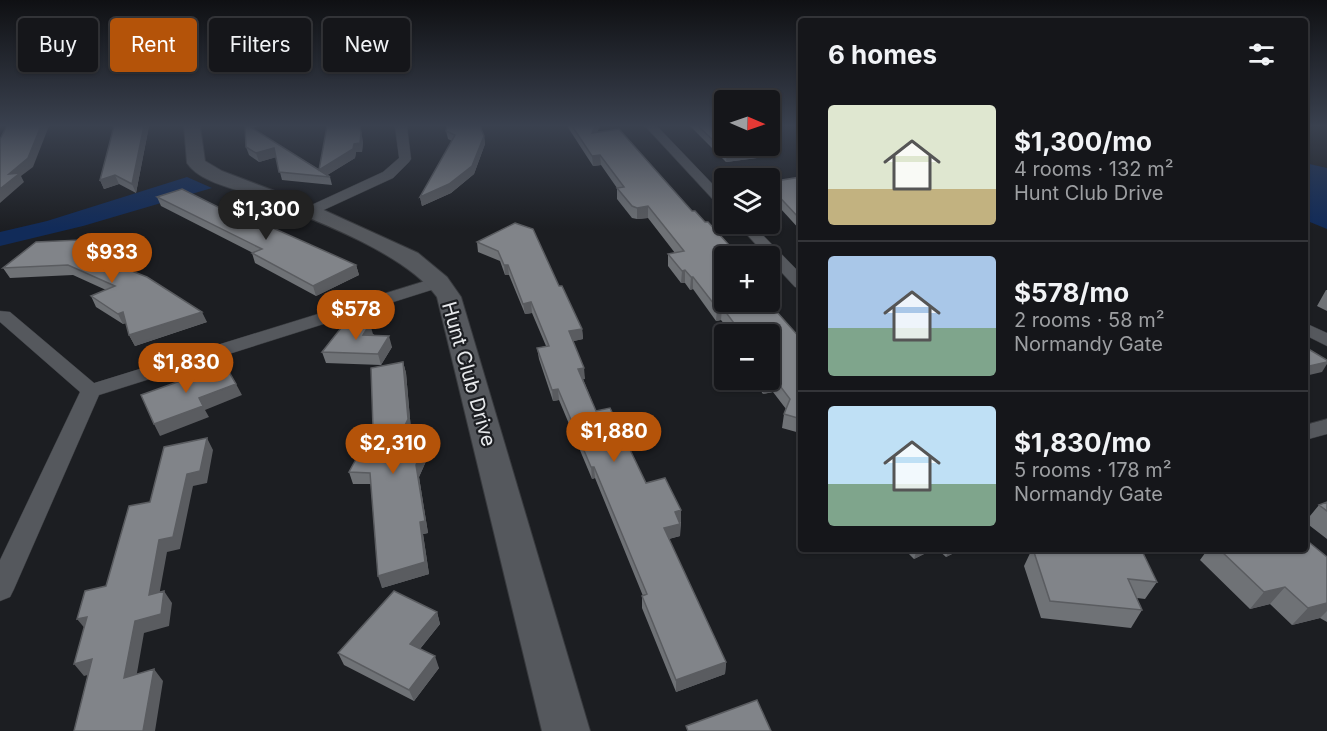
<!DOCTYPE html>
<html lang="en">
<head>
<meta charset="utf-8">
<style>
	:root { --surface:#15161a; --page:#222327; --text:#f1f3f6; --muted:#9d9fa2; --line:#343539; --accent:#b45309 }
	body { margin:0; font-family:Inter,sans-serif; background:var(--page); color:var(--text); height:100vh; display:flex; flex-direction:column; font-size:22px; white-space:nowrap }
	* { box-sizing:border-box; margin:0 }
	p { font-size:20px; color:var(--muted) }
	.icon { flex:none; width:33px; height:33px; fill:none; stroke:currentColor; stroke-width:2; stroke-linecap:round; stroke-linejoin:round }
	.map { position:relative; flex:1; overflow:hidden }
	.panel { position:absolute; left:798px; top:18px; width:510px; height:534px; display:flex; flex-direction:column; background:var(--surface); border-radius:6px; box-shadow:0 2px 4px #0004,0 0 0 2px var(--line) }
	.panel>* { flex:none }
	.guide { position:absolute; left:18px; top:18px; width:570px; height:54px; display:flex; gap:12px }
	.needle { width:39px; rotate:92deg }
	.fabs { position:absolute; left:714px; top:90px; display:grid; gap:12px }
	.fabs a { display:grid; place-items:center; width:66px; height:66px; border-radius:6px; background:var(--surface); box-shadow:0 2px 4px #0004,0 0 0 2px var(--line); font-size:30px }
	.price { position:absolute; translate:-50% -51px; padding:0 14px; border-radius:21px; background:var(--accent); color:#fff; font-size:20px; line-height:39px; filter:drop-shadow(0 2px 3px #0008) }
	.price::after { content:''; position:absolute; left:50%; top:36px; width:18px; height:14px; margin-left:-9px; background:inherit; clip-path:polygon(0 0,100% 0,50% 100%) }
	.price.current { background:#222; color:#fff }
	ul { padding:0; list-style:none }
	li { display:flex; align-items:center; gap:18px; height:150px; padding:0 30px }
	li+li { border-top:2px solid var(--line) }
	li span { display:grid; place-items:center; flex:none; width:168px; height:120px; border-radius:6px; color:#555 }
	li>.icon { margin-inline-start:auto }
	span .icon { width:72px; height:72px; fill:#fffc; stroke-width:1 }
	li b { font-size:26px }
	h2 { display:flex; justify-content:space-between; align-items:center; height:72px; padding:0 30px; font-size:26px }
	.chip { padding:0 21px; border-radius:6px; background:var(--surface); box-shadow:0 2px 4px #0004,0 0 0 2px var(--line); font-size:21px; line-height:54px }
	.chip.current { background:var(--accent); color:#fff }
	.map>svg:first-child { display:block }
	.green { fill:#112b59 }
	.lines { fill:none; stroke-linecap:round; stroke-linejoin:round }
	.street-casing { stroke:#383a3e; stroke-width:1 }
	.secondary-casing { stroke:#383a3e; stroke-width:2 }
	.street { fill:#55585d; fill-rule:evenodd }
	.secondary { fill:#55585d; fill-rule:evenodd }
	.wall { fill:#6f7276 }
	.shaded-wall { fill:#5a5c60 }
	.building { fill:#818489; stroke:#5a5c60; stroke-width:1.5 }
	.labels { text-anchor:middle; stroke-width:4.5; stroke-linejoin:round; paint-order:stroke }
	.street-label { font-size:20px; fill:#e8eaed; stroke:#1c1e22 }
</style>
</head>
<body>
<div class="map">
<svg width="1327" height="731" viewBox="0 0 1327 731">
	<rect width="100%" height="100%" fill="#1c1e22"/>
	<path class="green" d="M1305 163 1327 168V229L1305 220Z
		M187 177 212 188 83 226 0 246V232L47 221Z"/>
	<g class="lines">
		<g class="street-casing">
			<path id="street" d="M395 126H407L411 159 409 162 393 178 315 214H305L303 211 305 208 383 172 399 158Z
				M645 126H657L724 196V207L719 206Z
				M737 224H752L801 274V288L795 287Z
				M438 277 446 282 444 286 99 395 14 589 10 597 0 601V560L80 392 0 322V311L10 312 94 383Z
				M1305 323 1327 333V346L1305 335Z
				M1327 419V434L1305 440V425Z"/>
		</g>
		<g class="secondary-casing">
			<path id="secondary" d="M184 126H200L205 161 222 171 317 207 418 253 447 277 461 297 590 731H542L437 297C404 251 302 215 248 194 229 187 199 181 187 163Z"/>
		</g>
		<use href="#street" class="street"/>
		<use href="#secondary" class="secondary"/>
	</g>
	<path class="wall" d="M114 126H149L136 193 119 184 104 189 100 180Z
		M245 126H259L251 128 320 170 363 141 362 152H356L355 158 327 175 330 177 332 185 282 180 276 157 259 162 249 155 246 147Z
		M567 126H600L597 132 724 256 801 339V456L796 449 800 433 782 428 784 414 786 409 773 392 763 394 753 380H770V334H732L721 320 716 321 693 289 690 290 685 283H681L668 266V254L675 253 648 218 637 219 632 218 617 199V188L601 165 593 166Z
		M690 126H724L757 150V158L726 162Z
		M446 131 484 136 485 144 474 174 451 193 422 206 420 197 452 141 448 139Z
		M801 177V231L770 197V182Z
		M157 197 246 221 356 265 359 275 316 296 255 263 252 253H253L161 206Z
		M515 223 559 286 582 329 583 339 573 341 585 379H583L596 411 646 483 681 522 680 536 669 539 726 662 725 674 676 692 642 608V596H643L595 478 592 479 559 400 553 401 539 359 537 348 546 346 532 313 525 314 509 275H505L500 261 478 252 477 242Z
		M80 240 83 246 129 266 131 271 207 322 135 346 129 335 126 323 123 324 96 307 91 296 106 290 73 275 10 278 3 268Z
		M1326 290H1327V311L1317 306Z
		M373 334 392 347 381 365 326 363 322 352Z
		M403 362 406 373 411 430 404 447 427 459 419 477 428 533 423 534 429 574 382 588 371 484H353L349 472 373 428Z
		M1327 502V539L1305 522 1319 505Z
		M904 549H934L914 559Z
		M937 549H962L946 557Z
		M1032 549 1047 550V549H1141L1157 582 1145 599 1137 598 1142 610 1131 628 1041 618 1024 566Z
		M1208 549H1305L1327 557V622L1320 618 1292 625 1270 604 1250 609 1200 560Z
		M437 612 440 624 420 649 439 668 414 701 344 665 338 653Z"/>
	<path class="shaded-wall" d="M41 126H49L33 167 21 176 24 182 0 203V189L9 174Z
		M144 126H149L136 193 132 184Z
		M360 126 363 141 362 152H356L355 158 326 176 319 170 354 144Z
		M595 126H600L593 142 592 133Z
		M484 136 485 144 474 174 451 193 422 206 420 197Z
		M274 148 277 157 259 162 256 153Z
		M757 150V158L726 162 727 153Z
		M600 155 601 165 593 166 592 156Z
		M115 175 119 184 104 189 100 180Z
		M648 206V218L637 219V208Z
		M356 265 359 275 316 296 313 286Z
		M504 265H508L509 275H505Z
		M685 270V283H681L682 271Z
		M691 277H693V289L690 290Z
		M531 302 532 313 525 314 523 304Z
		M722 307 721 320 716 321 717 308Z
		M123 312 128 322 123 324 118 314Z
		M202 312 207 322 135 346 129 335Z
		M370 324 373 334 366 346 363 335Z
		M582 329 583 339 570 342 569 331Z
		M389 336 392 347 381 365 378 354Z
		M403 362 406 373 411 430 399 458 395 446Z
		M1327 362V364L1322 372 1305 376V367Z
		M584 368 585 379 579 380 578 369Z
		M774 378 773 392 763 394 765 381Z
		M236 384 242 395 205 410 209 417 160 436 154 424 199 398Z
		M558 389 559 400 553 401 552 390Z
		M207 438 213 450 207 483 193 486 180 549 167 552 157 607 149 595 159 540 187 474Z
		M423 447 427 459 419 477 428 533 423 534 429 574 382 588 378 576 420 522 416 465Z
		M591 467H594L595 478 592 479Z
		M681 510V522L674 524 675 512Z
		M680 524V536L664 540V528Z
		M917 549H934L914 559Z
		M949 549H962L946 557Z
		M1285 587 1270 604 1250 609 1264 592Z
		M164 591 172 603 169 626 144 633 134 690 124 678 135 621Z
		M1327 603V611L1320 618 1292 625 1308 608Z
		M437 612 440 624 414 656 410 644Z
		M87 617V631L77 619Z
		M435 656 439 668 414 701 409 690Z
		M92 659 102 671 84 676 74 664Z
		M726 662 725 674 676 692V680Z
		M154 669 163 681 155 731H143Z"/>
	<path class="building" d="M7 126H41L28 158 9 174 20 173 0 189V139Z
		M114 126H144L132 184 115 175 100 180Z
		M245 126H249L330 177 279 172 274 148 256 153 246 147Z
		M327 126H360L361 133 360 143 354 144 353 149 319 170Z
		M447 126H480L484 136 472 166 449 184 420 197 455 135 446 131Z
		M572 126H595L592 133 619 129 692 211H695L705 222H708L739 256H724V302H768L801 339V419L784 414 790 399 774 378 770 380V334H742L722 307 717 308 693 277H691L685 270 682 271 668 254 684 251 648 206 637 208 632 206 617 188 624 187 600 155 592 156Z
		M698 126H724V146H752L757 150 727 153Z
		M801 177V220L770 187V182Z
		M182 189 246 221 251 219 273 228 356 265 313 286 252 253 262 249 157 197Z
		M515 223 533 229 559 286H562L582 329 569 331 584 368 578 369 596 411 610 408 646 483 665 478 681 510 675 512 680 524 664 528 726 662 676 680 642 596 647 594 594 467H591L558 389 552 390 537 348 549 346 531 302 523 304 508 265H504L498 251 477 242Z
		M80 240 77 243 129 266 124 268 147 277 202 312 129 335 123 312 118 314 91 296 115 286 68 265 3 268 36 242Z
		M345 323 370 324 363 335 389 336 378 354 322 352Z
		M1305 347 1327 360V362L1305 367Z
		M403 362 408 419 395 446 423 447 416 465 425 521 420 522 425 562 378 576 370 473 349 472 373 428 371 368Z
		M225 365 236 384 199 398 203 406 154 424 141 395Z
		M207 438 200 471 187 474 173 537 159 540 149 595 164 591 161 614 135 621 124 678 154 669 143 731H74L92 659 74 664 87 617 77 619 85 591 106 586 129 506 150 502 164 447Z
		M1327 502V511L1319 505Z
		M1305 539 1327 557V603L1308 608 1285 587 1264 592 1219 549H1305Z
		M1033 549 1053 551 1052 549H1141L1157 582 1128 579 1142 610 1050 601Z
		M394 591 437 612 410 644 435 656 409 690 338 653Z
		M757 700 771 731H688L686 726Z"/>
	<linearGradient id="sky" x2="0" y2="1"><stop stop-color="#0f1013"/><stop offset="0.55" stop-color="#3a414f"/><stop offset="1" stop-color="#3a414f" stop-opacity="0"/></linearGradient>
	<rect width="1327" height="229" fill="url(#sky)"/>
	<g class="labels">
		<g class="street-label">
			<text transform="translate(469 374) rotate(74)" y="7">Hunt Club Drive</text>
		</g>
	</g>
</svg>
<div class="fabs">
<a><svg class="needle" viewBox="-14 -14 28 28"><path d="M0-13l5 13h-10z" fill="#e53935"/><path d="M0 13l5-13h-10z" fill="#9d9fa2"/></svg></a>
<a><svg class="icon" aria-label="layers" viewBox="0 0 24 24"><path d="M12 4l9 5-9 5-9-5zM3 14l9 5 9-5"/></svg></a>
<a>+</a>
<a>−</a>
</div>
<b class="price current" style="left:266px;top:241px">$1,300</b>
<b class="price" style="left:112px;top:284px">$933</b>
<b class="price" style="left:356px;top:341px">$578</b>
<b class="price" style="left:186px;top:394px">$1,830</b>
<b class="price" style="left:614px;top:463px">$1,880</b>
<b class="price" style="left:393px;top:475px">$2,310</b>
<div class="guide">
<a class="chip">Buy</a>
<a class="chip current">Rent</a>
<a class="chip">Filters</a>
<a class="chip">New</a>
</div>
<section class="panel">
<h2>6 homes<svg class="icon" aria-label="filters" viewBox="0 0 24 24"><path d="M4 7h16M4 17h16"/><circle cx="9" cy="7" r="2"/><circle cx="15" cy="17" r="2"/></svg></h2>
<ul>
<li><span style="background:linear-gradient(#dfe7d0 70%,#c2b280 0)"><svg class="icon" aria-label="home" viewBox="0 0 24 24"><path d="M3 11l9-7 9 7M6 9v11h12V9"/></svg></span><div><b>$1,300/mo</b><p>4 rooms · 132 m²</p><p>Hunt Club Drive</p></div></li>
<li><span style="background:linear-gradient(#a9c7e8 60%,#7fa58c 0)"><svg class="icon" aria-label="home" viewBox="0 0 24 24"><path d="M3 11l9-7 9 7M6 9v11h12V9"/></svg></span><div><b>$578/mo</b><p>2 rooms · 58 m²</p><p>Normandy Gate</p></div></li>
<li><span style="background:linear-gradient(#bfe0f5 65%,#7fa58c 0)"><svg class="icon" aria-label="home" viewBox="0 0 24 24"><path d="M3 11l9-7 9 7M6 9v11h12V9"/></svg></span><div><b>$1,830/mo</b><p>5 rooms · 178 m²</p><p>Normandy Gate</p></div></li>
</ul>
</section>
</div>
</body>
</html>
